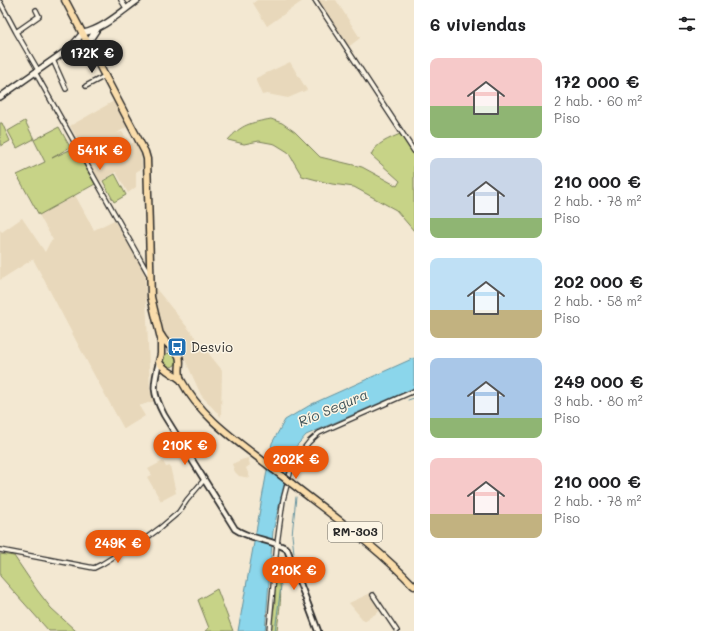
<!DOCTYPE html>
<html lang="es">
<head>
<meta charset="utf-8">
<style>
	:root { --surface:#fff; --page:#f2f2f2; --text:#202124; --muted:#757577; --accent:#ea580c }
	body { margin:0; font-family:Mali,sans-serif; background:var(--page); color:var(--text); height:100vh; display:flex; flex-direction:column; font-size:15px; white-space:nowrap }
	* { box-sizing:border-box; margin:0 }
	p { font-size:13px; color:var(--muted) }
	.icon { flex:none; width:22px; height:22px; fill:none; stroke:currentColor; stroke-width:2; stroke-linecap:round; stroke-linejoin:round }
	.map { position:relative; flex:1; overflow:hidden }
	.sheet { display:flex; flex-direction:column; background:var(--surface); width:300px }
	.sheet>* { flex:none }
	.price { position:absolute; translate:-50% -34px; padding:0 9px; border-radius:14px; background:var(--accent); color:#fff; font-size:13px; line-height:26px; filter:drop-shadow(0 1px 2px #0008) }
	.price::after { content:''; position:absolute; left:50%; top:24px; width:12px; height:9px; margin-left:-6px; background:inherit; clip-path:polygon(0 0,100% 0,50% 100%) }
	.price.active { background:#222; color:#fff }
	ul { padding:0; list-style:none }
	li { display:flex; align-items:center; gap:12px; height:100px; padding:0 16px }
	li span { display:grid; place-items:center; flex:none; width:112px; height:80px; border-radius:8px; color:#555 }
	li>.icon { margin-inline-start:auto }
	span .icon { width:48px; height:48px; fill:#fffc; stroke-width:1 }
	li b { font-size:17px }
	h2 { display:flex; justify-content:space-between; align-items:center; height:48px; padding:0 16px; font-size:17px }
	main { display:flex; flex:1; min-height:0 }
	.map>svg:first-child { display:block }
	.built { fill:#e8d8bb }
	.green { fill:#c7d387; stroke:#797f59 }
	.water { fill:#8bd6eb; stroke:#65929e }
	.lines { fill:none; stroke-linecap:round; stroke-linejoin:round }
	.stream { stroke:#65929e; stroke-width:1 }
	.minor-casing { stroke:#2b2b2b; stroke-width:6 }
	.tertiary-casing { stroke:#2b2b2b; stroke-width:8 }
	.secondary-casing { stroke:#2b2b2b; stroke-width:8 }
	.trunk-casing { stroke:#2b2b2b; stroke-width:9 }
	.minor { stroke:#fcf5e5; stroke-width:3.5 }
	.tertiary { stroke:#fcf5e5; stroke-width:4.5 }
	.secondary { stroke:#fcf5e5; stroke-width:5 }
	.trunk { stroke:#faddab; stroke-width:6 }
	.trunk-bridge-casing { stroke:#2b2b2b; stroke-width:9; stroke-linecap:butt }
	.trunk-bridge { stroke:#faddab; stroke-width:6 }
	.labels { text-anchor:middle; stroke-width:3; stroke-linejoin:round; paint-order:stroke }
	.shield { fill:#fcf5e5; stroke:#6a6863; stroke-width:1 }
	.shield-label { font-size:12px; font-weight:bold; fill:#2b2b2b }
	.poi-label { font-size:13px; fill:#2b2b2b; stroke:#fcf5e5; text-anchor:start }
	.water-label { font-size:14px; font-style:italic; fill:#43565b; stroke:#fcf5e5 }
</style>
</head>
<body>
<main>
<div class="map">
<svg width="414" height="631" viewBox="0 0 414 631">
	<rect width="100%" height="100%" fill="#f3e8d2"/>
	<filter id="ink" filterUnits="userSpaceOnUse"><feTurbulence type="fractalNoise" baseFrequency=".025" numOctaves="2"/><feDisplacementMap in="SourceGraphic" scale="8" xChannelSelector="R" yChannelSelector="G"/><feConvolveMatrix kernelMatrix="1 2 1 2 8 2 1 2 1" color-interpolation-filters="sRGB"/></filter>
	<g filter="url(#ink)">
		<path class="built" d="M257 0H304L267 26 253 3Z
			M312 0H336L360 38 347 48H344Z
			M290 62 307 90 288 98 267 94 262 95 256 81V78Z
			M114 101 127 127 117 133 122 132 131 144 136 141 141 154 142 168 136 172V187L128 193 116 172 100 182 88 160 110 146V138L85 152 70 126Z
			M75 195 94 230 114 220 144 270 145 275 150 389 154 401 139 406 145 416 124 429 92 371 33 259 0 280V230L2 232 22 218 45 252 50 242 53 240 39 215Z
			M153 285 222 370 221 417 201 395 179 346 169 343 164 335 159 319Z
			M248 458 250 465 246 468 250 478 239 476 235 472 232 464 241 460Z
			M163 461 166 467 170 466 176 493 161 501 147 477 152 475 148 469Z
			M373 592 383 607 377 613 364 621 349 603Z"/>
		<path class="green" d="M271 119 282 123 295 132 320 157 362 167 397 186 400 181 371 155C376 143 389 139 400 134L414 154V231L396 210 354 187 332 184 302 176 288 152 275 144 259 141 244 144 228 140C242 124 250 123 271 119Z
			M25 121 34 139 17 148 8 131Z
			M0 123H2L10 141 1 146 0 143Z
			M59 127 70 147 52 158 74 148 95 184 39 215 17 175 45 162 34 140Z
			M115 174 126 195 114 202 103 181Z
			M163 360a7 7 0 1 1 14 0a7 7 0 1 1-14 0Z
			M0 554 14 556 37 590 51 608 76 631H49L0 576Z
			M275 568C285 588 279 609 277 631H270L275 602Z
			M217 589 233 631H205L209 628 198 600Z"/>
		<path class="water" d="M414 358V388L306 435 292 451 273 531 265 631H238L272 443 285 420 312 404Z"/>
		<g class="lines">
			<path class="stream" d="M408 400 414 398
				M294 553 292 535 296 497
				M275 631 281 586 279 578 288 558"/>
			<g class="minor-casing">
				<path id="minor" d="M121 0 126 8
					M315 0 414 151
					M0 2 16 32 38 70
					M16 32 39 16 36 10
					M53 60 66 89
					M35 72 149 275
					M86 86 105 76
					M0 550 94 568 102 564 133 545 145 539 160 528 179 512 187 500 204 480
					M373 595 397 631
					M269 631 277 544 283 500 293 462 309 442 319 433 414 391"/>
			</g>
			<g class="tertiary-casing">
				<path id="tertiary" d="M159 362C153 386 152 392 164 415L235 529C251 540 271 539 287 549L318 631"/>
			</g>
			<g class="secondary-casing">
				<path id="secondary" d="M75 45 89 41 97 29
					M0 97 70 48 83 33C103 29 121 12 138 0"/>
			</g>
			<g class="trunk-casing">
				<path id="trunk" d="M65 0 145 152 147 159 151 297 161 339V354L159 362C163 370 173 373 180 379
					M161 335C166 345 176 350 179 356 182 363 177 371 181 380 201 418 240 443 273 469
					M291 483C333 516 377 547 414 586"/>
			</g>
			<use href="#minor" class="minor"/>
			<use href="#tertiary" class="tertiary"/>
			<use href="#secondary" class="secondary"/>
			<use href="#trunk" class="trunk"/>
			<g class="trunk-bridge-casing">
				<path id="trunk-bridge" d="M273 469 291 483"/>
			</g>
			<use href="#trunk-bridge" class="trunk-bridge"/>
		</g>
	</g>
	<defs>
		<g id="bus-square" transform="scale(1)"><rect x="-9" y="-9" width="18" height="18" rx="4" fill="#1f6fb2" stroke="#fcf5e5"/><path d="M-5-6H5V4H4V6H2V4H-2V6H-4V4H-5ZM-3.5-4V0h7V-4ZM-3.5 1.2v1.5H-2V1.2ZM2 1.2v1.5H3.5V1.2Z" fill="#fff"/></g>
	</defs>
	<g fill-rule="evenodd">
		<use href="#bus-square" x="177" y="347"/>
	</g>
	<g class="labels">
		<rect class="shield" x="328" y="522" width="54" height="20" rx="3"/>
		<g class="shield-label">
			<text x="355" y="536">RM-303</text>
		</g>
		<g class="poi-label">
			<text x="191" y="352">Desvio</text>
		</g>
		<g class="water-label">
			<text transform="translate(333 408) rotate(-23)" y="5">Río Segura</text>
		</g>
	</g>
</svg>
<b class="price active" style="left:92px;top:74px">172K €</b>
<b class="price" style="left:100px;top:171px">541K €</b>
<b class="price" style="left:185px;top:466px">210K €</b>
<b class="price" style="left:296px;top:480px">202K €</b>
<b class="price" style="left:118px;top:564px">249K €</b>
<b class="price" style="left:294px;top:591px">210K €</b>
</div>
<section class="sheet">
<h2>6 viviendas<svg class="icon" aria-label="filters" viewBox="0 0 24 24"><path d="M4 7h16M4 17h16"/><circle cx="9" cy="7" r="2"/><circle cx="15" cy="17" r="2"/></svg></h2>
<ul>
<li><span style="background:linear-gradient(#f6c9c9 60%,#8fb573 0)"><svg class="icon" aria-label="home" viewBox="0 0 24 24"><path d="M3 11l9-7 9 7M6 9v11h12V9"/></svg></span><div><b>172 000 €</b><p>2 hab. · 60 m²</p><p>Piso</p></div></li>
<li><span style="background:linear-gradient(#c9d6e8 75%,#8fb573 0)"><svg class="icon" aria-label="home" viewBox="0 0 24 24"><path d="M3 11l9-7 9 7M6 9v11h12V9"/></svg></span><div><b>210 000 €</b><p>2 hab. · 78 m²</p><p>Piso</p></div></li>
<li><span style="background:linear-gradient(#bfe0f5 65%,#c2b280 0)"><svg class="icon" aria-label="home" viewBox="0 0 24 24"><path d="M3 11l9-7 9 7M6 9v11h12V9"/></svg></span><div><b>202 000 €</b><p>2 hab. · 58 m²</p><p>Piso</p></div></li>
<li><span style="background:linear-gradient(#a9c7e8 75%,#8fb573 0)"><svg class="icon" aria-label="home" viewBox="0 0 24 24"><path d="M3 11l9-7 9 7M6 9v11h12V9"/></svg></span><div><b>249 000 €</b><p>3 hab. · 80 m²</p><p>Piso</p></div></li>
<li><span style="background:linear-gradient(#f6c9c9 70%,#c2b280 0)"><svg class="icon" aria-label="home" viewBox="0 0 24 24"><path d="M3 11l9-7 9 7M6 9v11h12V9"/></svg></span><div><b>210 000 €</b><p>2 hab. · 78 m²</p><p>Piso</p></div></li>
</ul>
</section>
</main>
</body>
</html>
